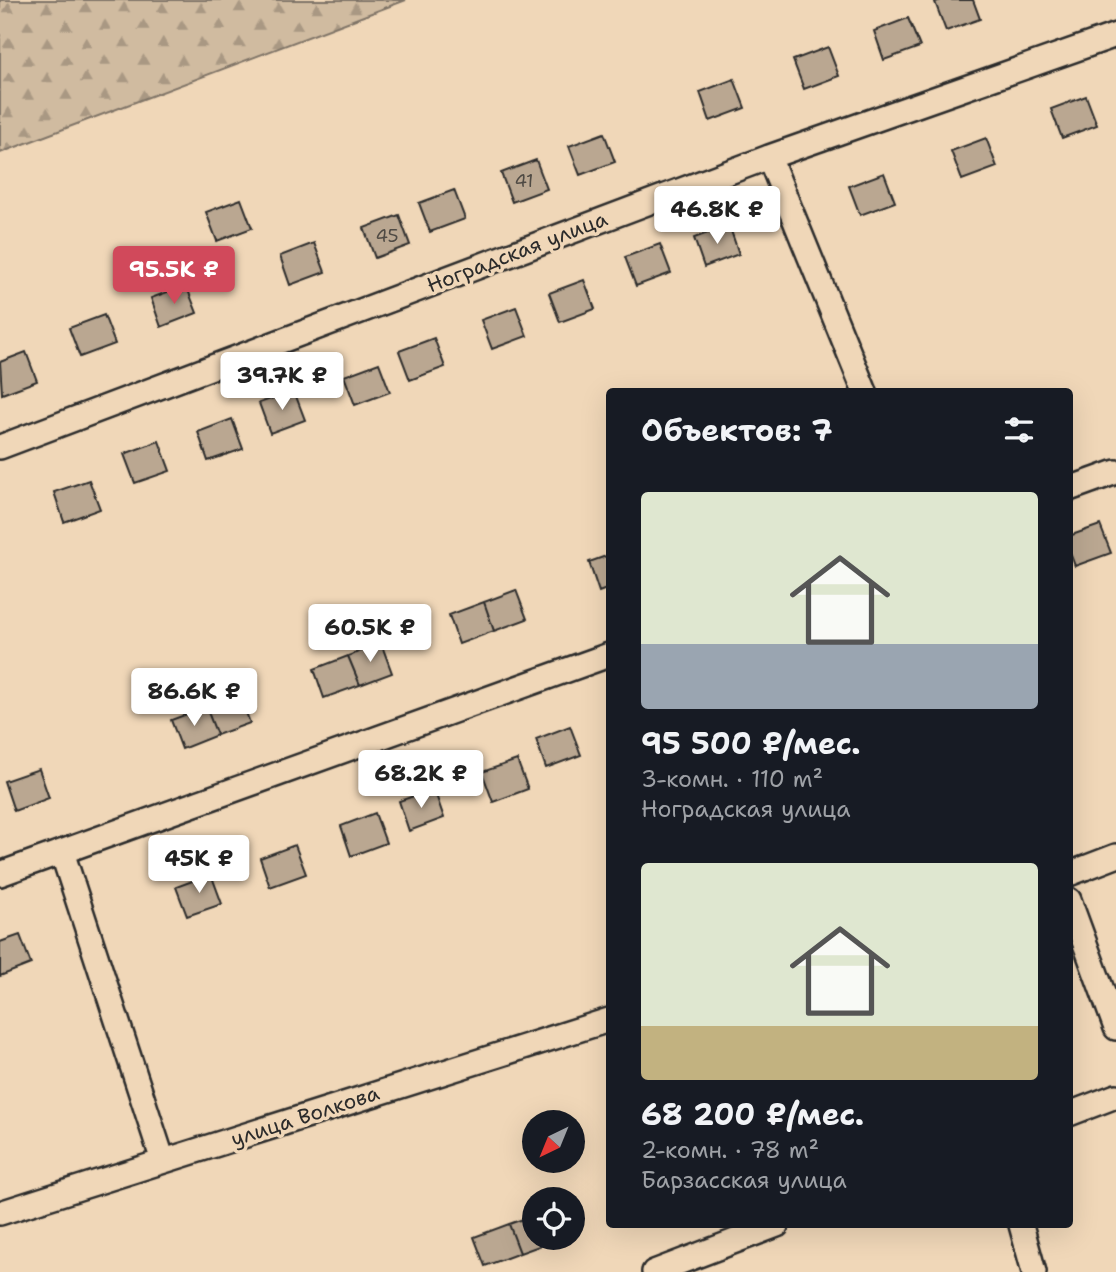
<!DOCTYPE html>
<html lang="ru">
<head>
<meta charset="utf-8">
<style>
	:root { --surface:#171b24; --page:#242831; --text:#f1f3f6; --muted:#9ea1a6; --accent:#d1495b }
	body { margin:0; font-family:"Shantell Sans",sans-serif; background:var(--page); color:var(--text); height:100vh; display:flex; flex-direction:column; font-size:26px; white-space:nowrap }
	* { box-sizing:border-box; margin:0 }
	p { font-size:23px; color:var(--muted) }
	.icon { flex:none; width:38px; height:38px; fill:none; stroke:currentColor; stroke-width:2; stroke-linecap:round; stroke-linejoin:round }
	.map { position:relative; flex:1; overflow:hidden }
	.side { position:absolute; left:606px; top:388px; width:467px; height:840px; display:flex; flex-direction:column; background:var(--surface); border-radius:7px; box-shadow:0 7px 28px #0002 }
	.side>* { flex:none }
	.needle { width:46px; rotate:223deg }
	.controls { position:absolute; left:522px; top:1110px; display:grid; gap:14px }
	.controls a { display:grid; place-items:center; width:63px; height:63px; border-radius:50%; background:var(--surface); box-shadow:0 7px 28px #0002; font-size:35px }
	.price { position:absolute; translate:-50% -60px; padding:0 16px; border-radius:7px; background:#fff; color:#222; font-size:23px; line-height:46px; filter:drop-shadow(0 2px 4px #0008) }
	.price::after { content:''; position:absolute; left:50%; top:42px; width:21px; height:16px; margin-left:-10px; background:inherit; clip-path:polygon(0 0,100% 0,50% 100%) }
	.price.current { background:var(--accent); color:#fff }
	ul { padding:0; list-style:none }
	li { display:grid; align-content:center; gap:14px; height:371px; padding:0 35px }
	li span { display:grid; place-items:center; height:217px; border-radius:7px; color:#555 }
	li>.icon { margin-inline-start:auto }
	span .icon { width:126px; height:126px; fill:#fffc; stroke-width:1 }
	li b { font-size:30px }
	h2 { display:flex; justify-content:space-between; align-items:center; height:84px; padding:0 35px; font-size:30px }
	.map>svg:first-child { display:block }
	.forest { fill:url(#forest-firs); stroke:#7e7366; stroke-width:2 }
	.building { fill:#baa791; stroke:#2b2b2b; stroke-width:2 }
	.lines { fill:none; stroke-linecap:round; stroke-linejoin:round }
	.street-casing { stroke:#2b2b2b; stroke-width:28 }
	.street { stroke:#f0d7b8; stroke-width:23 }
	.labels { text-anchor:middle; stroke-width:7; stroke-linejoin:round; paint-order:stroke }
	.number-label { font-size:18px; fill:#4f4a44 }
	.street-label { font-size:21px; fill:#2b2b2b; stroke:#f0d7b8 }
</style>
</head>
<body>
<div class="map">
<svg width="1116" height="1272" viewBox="0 0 1116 1272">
	<defs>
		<pattern id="forest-firs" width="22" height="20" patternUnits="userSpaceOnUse" patternTransform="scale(1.75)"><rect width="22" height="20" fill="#d0bba0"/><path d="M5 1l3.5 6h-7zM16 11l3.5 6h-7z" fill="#a99883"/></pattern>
	</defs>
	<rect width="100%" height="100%" fill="#f0d7b8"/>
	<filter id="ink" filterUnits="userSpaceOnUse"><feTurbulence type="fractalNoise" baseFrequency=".0143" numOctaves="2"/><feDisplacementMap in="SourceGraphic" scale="14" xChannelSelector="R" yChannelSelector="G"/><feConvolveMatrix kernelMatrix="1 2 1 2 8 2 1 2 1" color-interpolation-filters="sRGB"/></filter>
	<g filter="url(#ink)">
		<path class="forest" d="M0 0H406L0 153Z"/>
		<path class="building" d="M941 0H973L980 19 946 31 935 2Z
			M908 18 920 47 884 60 874 31Z
			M828 47 839 76 804 89 793 60Z
			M734 79 745 108 710 121 700 92Z
			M1086 96 1097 125 1062 138 1051 109Z
			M604 133 615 162 580 175 569 146Z
			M986 138 997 167 962 180 951 151Z
			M536 160 547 189 512 202 501 173Z
			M884 173 895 202 860 215 849 186Z
			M454 190 465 219 430 232 419 203Z
			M241 199 252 228 217 241 206 212Z
			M399 215 410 245 375 258 364 228Z
			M729 225 739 254 704 267 694 238Z
			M314 243 325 272 290 285 280 256Z
			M660 244 671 273 636 286 625 257Z
			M584 280 595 309 560 322 549 293Z
			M186 285 197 313 161 327 151 298Z
			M516 307 527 336 492 349 481 320Z
			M104 315 115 344 80 357 69 328Z
			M434 338 445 367 410 380 399 351Z
			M26 352 37 381 2 394 0 362Z
			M379 363 390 392 355 405 344 376Z
			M294 391 305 420 270 433 259 403Z
			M232 419 243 449 208 461 198 432Z
			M159 441 170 471 135 483 124 454Z
			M89 480 100 509 64 522 54 492Z
			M1100 525 1111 553 1075 566 1069 550V536Z
			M609 555V588L599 592 589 562Z
			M516 590 527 619 494 631 484 602Z
			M484 602 494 631 459 644 449 615Z
			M381 643 392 673 360 685 348 656Z
			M348 656 360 685 324 698 314 669Z
			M239 694 250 723 217 735 206 707Z
			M206 707 217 735 182 749 171 720Z
			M570 726 581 755 546 768 536 739Z
			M517 760 528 789 493 802 482 772Z
			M39 769 49 798 14 811 4 781Z
			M434 789 444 818 409 831 399 801Z
			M375 813 386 843 351 856 341 826Z
			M295 845 306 874 270 887 260 858Z
			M211 874 222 904 187 916 176 887Z
			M20 935 31 964 0 976V942Z
			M534 1215V1237H551L553 1241 520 1253 509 1224Z
			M509 1224 520 1253 485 1266 474 1237Z"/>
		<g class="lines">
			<g class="street-casing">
				<path id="street" d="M769 157 865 392
					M0 447 769 157 1116 35
					M1069 489 1116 472
					M62 852 163 1161
					M0 874 609 655
					M1069 874 1116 856
					M1069 900 1116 1028
					M1069 1114 1116 1096
					M0 1213 609 1020
					M1021 1225 1034 1272
					M654 1272 777 1225"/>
			</g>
			<use href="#street" class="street"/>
		</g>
	</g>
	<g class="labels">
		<g class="number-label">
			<text x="524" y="187">41</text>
			<text x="387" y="242">45</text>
		</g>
		<g class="street-label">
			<text transform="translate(517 252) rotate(-21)" y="7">Ноградская улица</text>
			<text transform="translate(305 1116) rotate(-18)" y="7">улица Волкова</text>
		</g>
	</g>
</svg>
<div class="controls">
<a><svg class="needle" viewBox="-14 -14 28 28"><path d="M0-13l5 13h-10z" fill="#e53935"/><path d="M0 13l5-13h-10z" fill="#9ea1a6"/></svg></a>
<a><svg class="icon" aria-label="locate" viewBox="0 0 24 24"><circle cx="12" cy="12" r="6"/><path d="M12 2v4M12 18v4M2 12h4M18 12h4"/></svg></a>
</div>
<b class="price" style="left:717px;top:246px">46.8K ₽</b>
<b class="price current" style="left:174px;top:306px">95.5K ₽</b>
<b class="price" style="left:282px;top:412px">39.7K ₽</b>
<b class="price" style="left:370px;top:664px">60.5K ₽</b>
<b class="price" style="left:194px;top:728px">86.6K ₽</b>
<b class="price" style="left:421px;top:810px">68.2K ₽</b>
<b class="price" style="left:199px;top:895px">45K ₽</b>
<section class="side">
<h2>Объектов: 7<svg class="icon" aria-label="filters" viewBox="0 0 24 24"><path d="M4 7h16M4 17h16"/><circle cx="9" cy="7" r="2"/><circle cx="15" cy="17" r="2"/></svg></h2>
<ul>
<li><span style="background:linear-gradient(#dfe7d0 70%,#9aa5b1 0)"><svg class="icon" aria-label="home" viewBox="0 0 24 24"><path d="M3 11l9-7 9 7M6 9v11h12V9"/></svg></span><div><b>95 500 ₽/мес.</b><p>3-комн. · 110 m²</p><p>Ноградская улица</p></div></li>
<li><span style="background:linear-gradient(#dfe7d0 75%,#c2b280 0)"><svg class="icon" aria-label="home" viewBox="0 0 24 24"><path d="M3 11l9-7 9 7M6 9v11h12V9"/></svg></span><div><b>68 200 ₽/мес.</b><p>2-комн. · 78 m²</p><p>Барзасская улица</p></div></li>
</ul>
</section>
</div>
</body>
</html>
